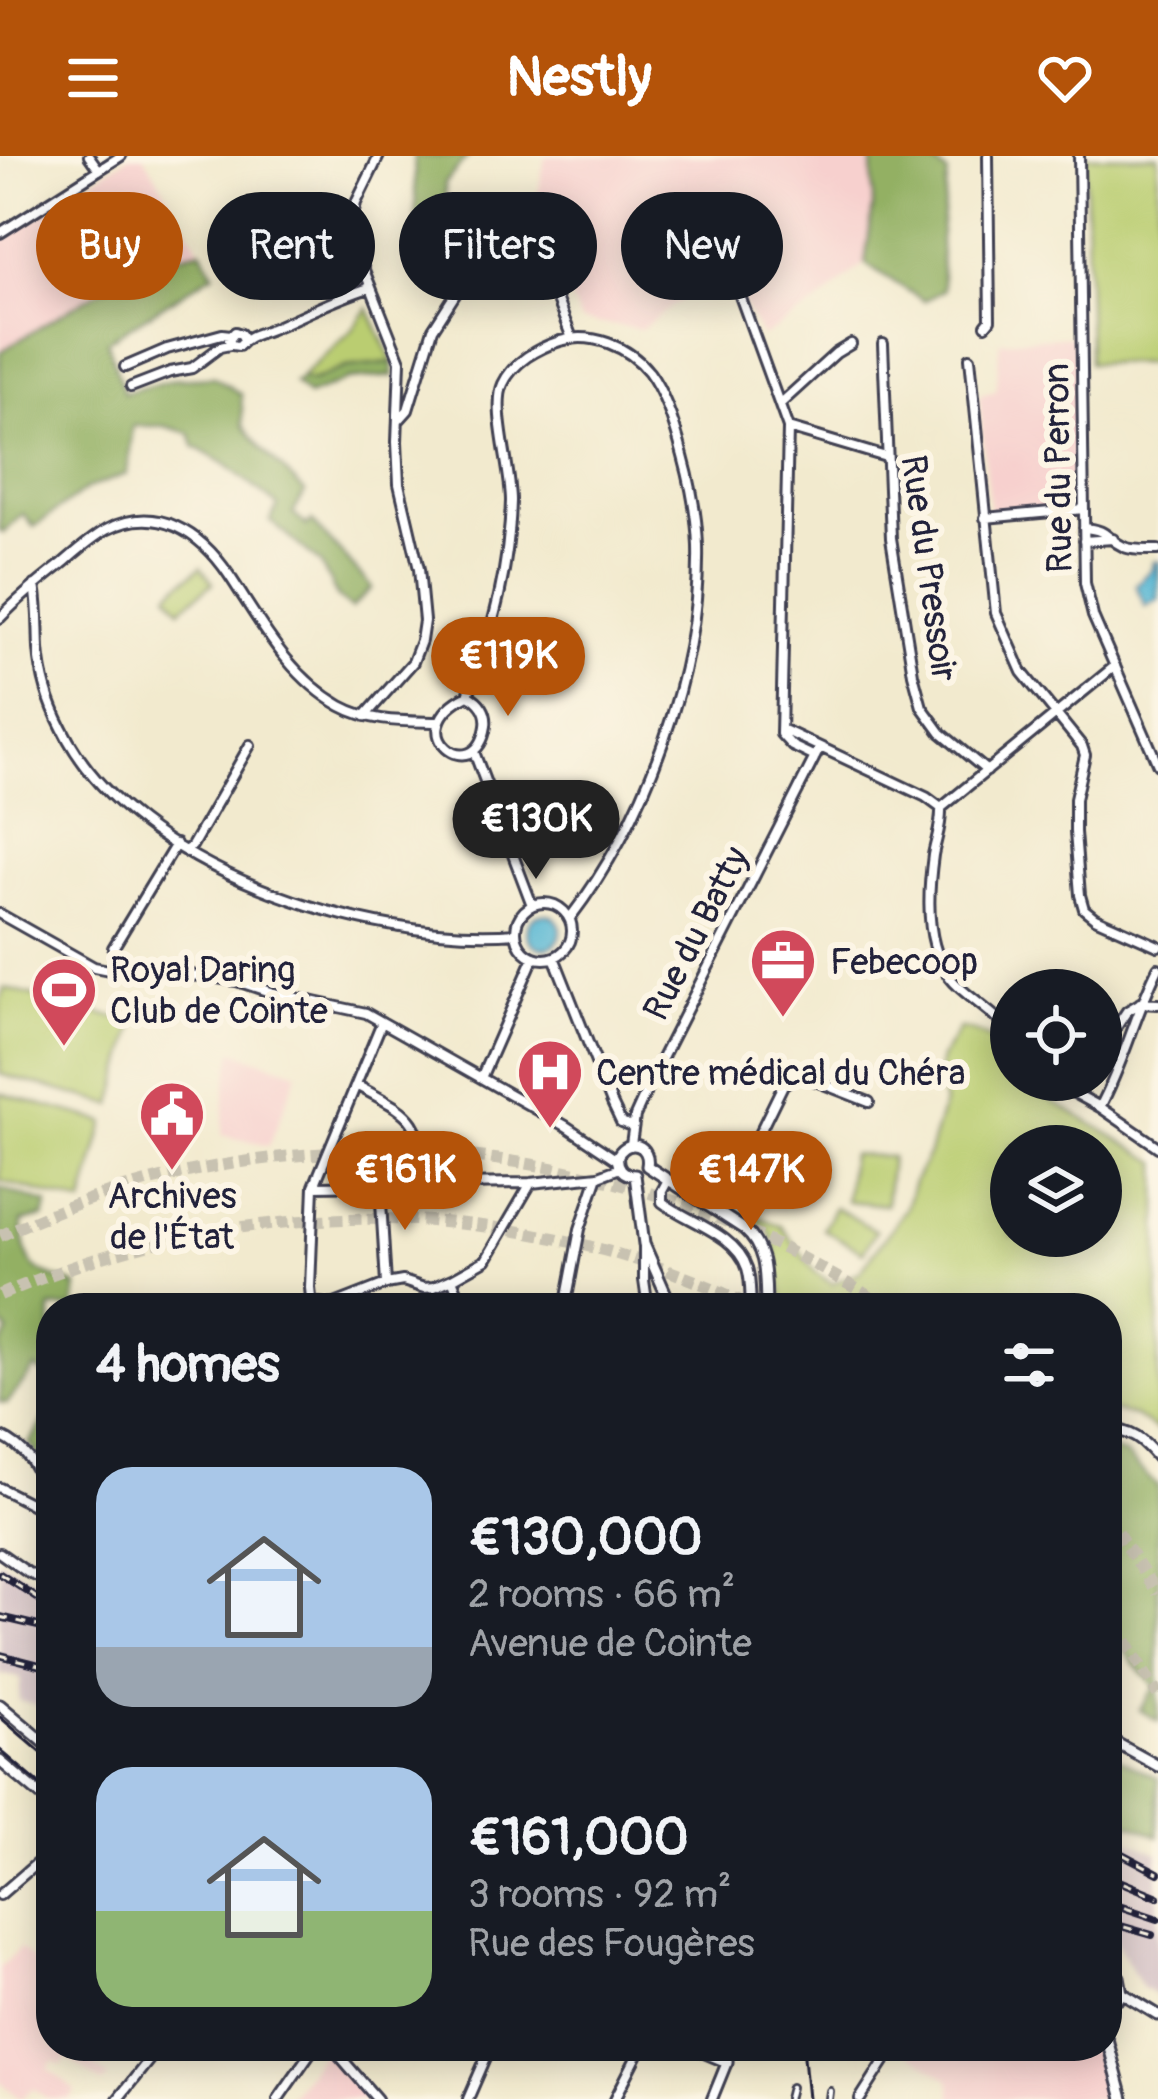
<!DOCTYPE html>
<html lang="en">
<head>
<meta charset="utf-8">
<style>
	:root { --surface:#171b24; --page:#242831; --text:#f1f3f6; --muted:#9ea1a6; --accent:#b45309 }
	body { margin:0; font-family:Pangolin,sans-serif; background:var(--page); color:var(--text); height:100vh; display:flex; flex-direction:column; font-size:45px; white-space:nowrap }
	* { box-sizing:border-box; margin:0 }
	p { font-size:39px; color:var(--muted) }
	.icon { flex:none; width:66px; height:66px; fill:none; stroke:currentColor; stroke-width:2; stroke-linecap:round; stroke-linejoin:round }
	.map { position:relative; flex:1; overflow:hidden }
	.details { position:absolute; left:36px; top:1137px; width:1086px; height:768px; display:flex; flex-direction:column; background:var(--surface); border-radius:48px; box-shadow:0 6px 30px #0003 }
	.details>* { flex:none }
	.banner { position:absolute; left:36px; top:36px; width:1086px; height:108px; display:flex; gap:24px }
	.tools { position:absolute; left:990px; top:813px; display:grid; gap:24px }
	.tools a { display:grid; place-items:center; width:132px; height:132px; border-radius:50%; background:var(--surface); box-shadow:0 6px 30px #0003; font-size:60px }
	.price { position:absolute; translate:-50% -102px; padding:0 27px; border-radius:42px; background:var(--accent); color:#fff; font-size:39px; line-height:78px; filter:drop-shadow(0 3px 6px #0008) }
	.price::after { content:''; position:absolute; left:50%; top:72px; width:36px; height:27px; margin-left:-18px; background:inherit; clip-path:polygon(0 0,100% 0,50% 100%) }
	.price.selected { background:#222; color:#fff }
	ul { padding:0; list-style:none }
	li { display:flex; align-items:center; gap:36px; height:300px; padding:0 60px }
	li span { display:grid; place-items:center; flex:none; width:336px; height:240px; border-radius:36px; color:#555 }
	li>.icon { margin-inline-start:auto }
	span .icon { width:144px; height:144px; fill:#fffc; stroke-width:1 }
	li b { font-size:51px }
	h2 { display:flex; justify-content:space-between; align-items:center; height:144px; padding:0 60px; font-size:51px }
	.pill { padding:0 42px; border-radius:54px; background:var(--surface); box-shadow:0 6px 30px #0003; font-size:42px; line-height:108px }
	.pill.selected { background:var(--accent); color:#fff }
	header { display:flex; justify-content:space-between; align-items:center; height:156px; padding:0 60px; background:var(--accent); color:#fff; font-size:54px; font-weight:700 }
	.map>svg:first-child { display:block }
	.built { fill:#f7d0ce }
	.industrial { fill:#d2bec4 }
	.green { fill:#bacd71; stroke:#6e7856; stroke-width:3; fill-rule:evenodd }
	.forest { fill:#93b063; stroke:#5a694f; stroke-width:3 }
	.water { fill:#54b6d3; stroke:#3b6c87; stroke-width:3 }
	.lines { fill:none; stroke-linecap:round; stroke-linejoin:round }
	.motorway-tunnel { stroke:#c8c2b1; stroke-width:12; stroke-dasharray:12 6; stroke-linecap:butt }
	.pedestrian-casing { stroke:#414051; stroke-width:10 }
	.minor-casing { stroke:#414051; stroke-width:14 }
	.tertiary-casing { stroke:#414051; stroke-width:15 }
	.pedestrian { stroke:#fff; stroke-width:4.5 }
	.minor { stroke:#fff; stroke-width:8 }
	.tertiary { stroke:#fff; stroke-width:9 }
	.tram { stroke:#22223b; stroke-width:3 }
	.rail-casing { stroke:#22223b; stroke-width:8 }
	.rail { stroke:#fcf5e5; stroke-width:3; stroke-dasharray:9; stroke-linecap:butt }
	.labels { text-anchor:middle; stroke-width:12; stroke-linejoin:round; paint-order:stroke }
	.street-label { font-size:36px; fill:#22223b; stroke:#fcf5e5 }
	.poi-label { font-size:36px; fill:#22223b; stroke:#fcf5e5; text-anchor:start }
</style>
</head>
<body>
<header><svg class="icon" aria-label="menu" viewBox="0 0 24 24"><path d="M4 6h16M4 12h16M4 18h16"/></svg>Nestly<svg class="icon" aria-label="heart" viewBox="0 0 24 24"><path d="M12 20l-8-8c-3-5 5-10 8-4 3-6 11-1 8 4z"/></svg></header>
<div class="map">
<svg width="1158" height="1943" viewBox="0 0 1158 1943">
	<rect width="100%" height="100%" fill="#fcf5e5"/>
	<filter id="ink" filterUnits="userSpaceOnUse"><feTurbulence type="fractalNoise" baseFrequency=".00833" numOctaves="2"/><feDisplacementMap in="SourceGraphic" scale="24" xChannelSelector="R" yChannelSelector="G"/><feConvolveMatrix kernelMatrix="1 2 1 2 8 2 1 2 1" color-interpolation-filters="sRGB"/></filter>
	<filter id="wash" filterUnits="userSpaceOnUse"><feTurbulence type="fractalNoise" baseFrequency=".004" numOctaves="4" result="noise"/><feDisplacementMap in="SourceGraphic" scale="48" xChannelSelector="R" yChannelSelector="G"/><feGaussianBlur stdDeviation="2.7" result="paint"/><feColorMatrix in="noise" values="0 0 0 0 0 0 0 0 0 0 0 0 0 0 0 0 0 1.4 0 .05"/><feComposite in="paint" operator="in"/></filter>
	<g filter="url(#wash)">
		<rect width="100%" height="100%" fill="#f2eace"/>
		<path class="built" d="M129 0H144L201 94 183 98 122 124 0 196V85Z
			M545 0H872L873 51 865 107 814 150 762 181 724 113 641 173 581 165 547 91 532 70Z
			M1075 180 1079 350 990 359 979 239 996 235 1000 185Z
			M233 895 298 916 269 990 222 979 226 930Z
			M20 1792 51 1822V1890H86L81 1897 109 1921 103 1928 68 1902 61 1910 54 1905 48 1912 76 1935 70 1943H48L33 1932 21 1943 0 1926V1812Z
			M914 1890H1094L1108 1943H952L950 1924 909 1897Z
			M321 1897H326L366 1943H288Z"/>
		<path class="industrial" d="M0 1404 51 1434V1554L19 1545 21 1522 0 1518Z
			M1107 1674 1158 1697V1840L1142 1832 1114 1782 1107 1780Z"/>
		<path class="green" d="M1085 0H1158V296L1153 207H1089Z
			M368 152 393 206 346 211 312 225 300 222 353 173Z
			M201 411 213 427 180 453 168 437Z
			M4 832 135 867 113 949 0 918V845Z
			M959 873C973 873 1005 888 1011 903 1011 904 1011 923 1011 924H1016L1158 1006V1275L1135 1260 1107 1254V1152H784L774 1085 768 1073 743 1059 747 1056 781 1070 815 1116 832 1128 860 1116 906 1052 914 1025 929 997 944 947 937 921 941 902ZM1011 990H1101V1080H1011Z
			M0 937 105 966 83 1048 0 1025Z
			M851 998 891 1001 886 1049 846 1045Z
			M835 1051 876 1075 863 1096 823 1073Z"/>
		<path class="forest" d="M414 0H468L445 27 446 66 416 62Z
			M872 0H931L932 6 948 18 940 84 943 134 924 145 865 107 873 51Z
			M201 94 214 117 107 185 124 237 175 223 214 221 241 238 243 269 262 293 305 336 293 358 307 370 312 365 372 432 351 452 338 442 320 407 270 365 278 350 225 308 194 290 190 277 164 270H133L127 318 88 332 34 371 23 358 3 377 0 375V196C63 158 129 109 201 94Z
			M393 206V220L347 224 308 240 294 227 300 222 312 225 346 211Z
			M0 1032 48 1048 44 1061 22 1066C27 1117 31 1112 77 1130L74 1152H51V1222L35 1212 7 1247 0 1246V1191L9 1176 0 1167Z
			M51 1253V1327L34 1293 29 1288Z
			M1107 1293 1125 1298 1158 1331V1565L1140 1554 1155 1532 1107 1474Z
			M1107 1596 1158 1622V1680L1107 1658Z"/>
		<path class="water" d="M1158 405V444L1145 450 1136 429 1153 412V406Z
			M527 775a17 17 0 1 1 34 0a17 17 0 1 1-34 0Z"/>
	</g>
	<g filter="url(#ink)">
		<g class="lines">
			<path class="motorway-tunnel" d="M0 1080C200 983 449 970 659 1040 741 1067 816 1107 888 1152
				M0 1139C45 1120 91 1103 139 1091 342 1040 566 1057 755 1152
				M1107 1361 1158 1437
				M1107 1454 1158 1539"/>
			<g class="pedestrian-casing">
				<path id="pedestrian" d="M788 1943 791 1931
					M829 1943 830 1935"/>
			</g>
			<g class="minor-casing">
				<path id="minor" d="M89 0 99 14
					M1079 0 1085 427 1093 460 1158 609
					M0 77 121 0
					M727 104 788 272 781 578 792 590 815 601
					M986 169 990 164 988 0
					M244 183 241 178 235 176 229 184 232 189 239 190C247 179 259 178 271 173 304 159 334 143 369 132
					M883 188 891 382 913 518 922 551 941 577 987 615
					M970 202 996 457 1022 516 1082 590 1085 599 1075 643V676L1080 739 1084 753 1095 762 1158 790
					M125 211 167 193 222 178 231 179
					M131 231 170 216 192 212 220 191 230 189
					M780 248 836 197 851 188
					M399 264 408 254 433 173 476 106 503 72 519 69 528 72 572 182
					M788 272 886 301
					M985 362 1084 353
					M1084 372C1109 374 1105 382 1124 391 1134 395 1147 394 1158 394
					M1084 385 1113 383
					M35 429C39 451 38 472 39 493 41 520 50 549 62 572 130 713 370 789 516 777
					M0 462C19 442 40 425 62 408 76 396 90 383 106 374 157 347 201 377 229 419 261 467 288 520 341 550 372 567 405 565 439 566
					M468 539C493 477 509 413 511 345 511 314 492 252 503 228 513 206 538 192 560 185 592 175 629 191 649 216 666 239 676 273 683 300 691 329 697 359 698 390 701 515 645 664 570 762
					M468 539C480 545 488 556 486 570 476 634 396 575 468 539Z
					M365 560 413 506 421 485 424 465 419 413 399 328 397 286 400 205 349 76 356 47 379 0
					M782 573 926 641 941 652C942 669 936 683 933 699 927 743 924 801 960 832 977 847 995 859 1011 875
					M474 596 532 749
					M941 652 1115 510
					M186 694 192 690 250 589
					M516 775a28 28 0 1 1 56 0a28 28 0 1 1-56 0Z
					M0 758 94 811 119 816 204 820 237 825 273 837 366 857 566 970 617 1004
					M113 792 176 688
					M554 801 612 947 621 966 631 970
					M1140 847 1158 848
					M1101 894 1127 855 1139 848
					M481 922 534 801
					M1051 924 1100 951 1158 991
					M356 929C413 960 422 960 422 1028
					M1100 951C1124 907 1135 858 1158 812
					M631 988 635 960 655 916 819 593
					M668 1024 662 1035V1046C688 1066 736 1078 747 1112 751 1124 750 1139 751 1152
					M380 1029 386 1128
					M314 1030 531 1027 599 1020 620 1012
					M713 1052 731 1019 752 1002 758 980 783 929 792 922H808L869 946
					M644 1089V1124L648 1152
					M452 1123 464 1152
					M312 1146 332 1149 386 1128 403 1125 424 1132 434 1131 452 1123 486 1104 531 1027
					M312 1152 310 1132 314 1030 382 866
					M565 1152 580 1073 598 1020
					M598 1152 669 1148
					M0 1280C32 1295 37 1316 51 1346
					M0 1332 51 1358
					M0 1397 27 1416 51 1427
					M0 1739 51 1695
					M331 1890 377 1943
					M118 1943 160 1890
					M278 1943 315 1890
					M468 1943 491 1890
					M615 1943 642 1890
					M712 1943 727 1906 730 1890
					M860 1943 894 1890"/>
			</g>
			<g class="tertiary-casing">
				<path id="tertiary" d="M647 1010 744 1073C768 1094 765 1122 766 1152
					M635 1019 644 1088 672 1152
					M635 1019C623 1019 616 1011 618 999 629 981 651 989 647 1010
					M1107 1273C1132 1275 1142 1283 1158 1302
					M0 1549 51 1592
					M1107 1582 1158 1610
					M0 1605 51 1648
					M1107 1817 1119 1821 1122 1837
					M1122 1837 1158 1859
					M1107 1847 1118 1843 1122 1837
					M1107 1883 1123 1943
					M689 1890 727 1906"/>
			</g>
			<use href="#pedestrian" class="pedestrian"/>
			<use href="#minor" class="minor"/>
			<use href="#tertiary" class="tertiary"/>
			<path class="tram" d="M0 1561 51 1605
				M0 1594 51 1638
				M803 1890 808 1943"/>
			<g class="rail-casing">
				<path id="rail" d="M0 1418 51 1451
					M0 1461 51 1473
					M0 1499 51 1512
					M1107 1690 1158 1717
					M1107 1720 1158 1741
					M1107 1746 1158 1763
					M1107 1766 1152 1779"/>
			</g>
			<use href="#rail" class="rail"/>
		</g>
	</g>
	<defs>
		<g id="office-pin" transform="scale(3.45)"><path d="M0 17L-7.5 6A9.5 9.5 0 1 1 7.5 6Z" fill="#d1495b" stroke="#fcf5e5"/><path d="M-6-3h4V-5.5h4V-3h4V5H-6ZM-1-4.5V-3h2v-1.5ZM-6 0V1H6V0Z" fill="#fff"/></g>
		<g id="stadium-pin" transform="scale(3.45)"><path d="M0 17L-7.5 6A9.5 9.5 0 1 1 7.5 6Z" fill="#d1495b" stroke="#fcf5e5"/><path d="M0-5a6.5 5 0 1 0 0 10a6.5 5 0 1 0 0-10ZM-3.5-1.8h7v3.6h-7Z" fill="#fff"/></g>
		<g id="hospital-pin" transform="scale(3.45)"><path d="M0 17L-7.5 6A9.5 9.5 0 1 1 7.5 6Z" fill="#d1495b" stroke="#fcf5e5"/><path d="M-5-5h3v3.5h4V-5h3V5h-3V1.5h-4V5h-3Z" fill="#fff"/></g>
		<g id="civic-pin" transform="scale(3.45)"><path d="M0 17L-7.5 6A9.5 9.5 0 1 1 7.5 6Z" fill="#d1495b" stroke="#fcf5e5"/><path d="M-.6-6.5H3V-4.5H.6V-3L4-1V1h2V6H-6V1h2V-1L-.6-3ZM-1.2 2.5V6h2.4V2.5Z" fill="#fff"/></g>
	</defs>
	<g fill-rule="evenodd">
		<use href="#office-pin" x="783" y="805"/>
		<use href="#stadium-pin" x="64" y="834"/>
		<use href="#hospital-pin" x="550" y="916"/>
		<use href="#civic-pin" x="172" y="958"/>
	</g>
	<g class="labels">
		<g class="street-label">
			<text transform="translate(1057 312) rotate(-91)" y="13">Rue du Perron</text>
			<text transform="translate(930 412) rotate(82)" y="13">Rue du Pressoir</text>
			<text transform="translate(695 777) rotate(-63)" y="13">Rue du Batty</text>
		</g>
		<g class="poi-label">
			<text x="830" y="818">Febecoop</text>
			<text x="110" y="826">Royal Daring<tspan x="110" dy="41">Club de Cointe</tspan></text>
			<text x="596" y="929">Centre médical du Chéra</text>
			<text x="172" y="1052" text-anchor="middle">Archives<tspan x="172" dy="41">de l'État</tspan></text>
		</g>
	</g>
</svg>
<div class="tools">
<a><svg class="icon" aria-label="locate" viewBox="0 0 24 24"><circle cx="12" cy="12" r="6"/><path d="M12 2v4M12 18v4M2 12h4M18 12h4"/></svg></a>
<a><svg class="icon" aria-label="layers" viewBox="0 0 24 24"><path d="M12 4l9 5-9 5-9-5zM3 14l9 5 9-5"/></svg></a>
</div>
<b class="price" style="left:508px;top:563px">€119K</b>
<b class="price selected" style="left:536px;top:726px">€130K</b>
<b class="price" style="left:405px;top:1077px">€161K</b>
<b class="price" style="left:751px;top:1077px">€147K</b>
<div class="banner">
<a class="pill selected">Buy</a>
<a class="pill">Rent</a>
<a class="pill">Filters</a>
<a class="pill">New</a>
</div>
<section class="details">
<h2>4 homes<svg class="icon" aria-label="filters" viewBox="0 0 24 24"><path d="M4 7h16M4 17h16"/><circle cx="9" cy="7" r="2"/><circle cx="15" cy="17" r="2"/></svg></h2>
<ul>
<li><span style="background:linear-gradient(#a9c7e8 75%,#9aa5b1 0)"><svg class="icon" aria-label="home" viewBox="0 0 24 24"><path d="M3 11l9-7 9 7M6 9v11h12V9"/></svg></span><div><b>€130,000</b><p>2 rooms · 66 m²</p><p>Avenue de Cointe</p></div></li>
<li><span style="background:linear-gradient(#a9c7e8 60%,#8fb573 0)"><svg class="icon" aria-label="home" viewBox="0 0 24 24"><path d="M3 11l9-7 9 7M6 9v11h12V9"/></svg></span><div><b>€161,000</b><p>3 rooms · 92 m²</p><p>Rue des Fougères</p></div></li>
</ul>
</section>
</div>
</body>
</html>
